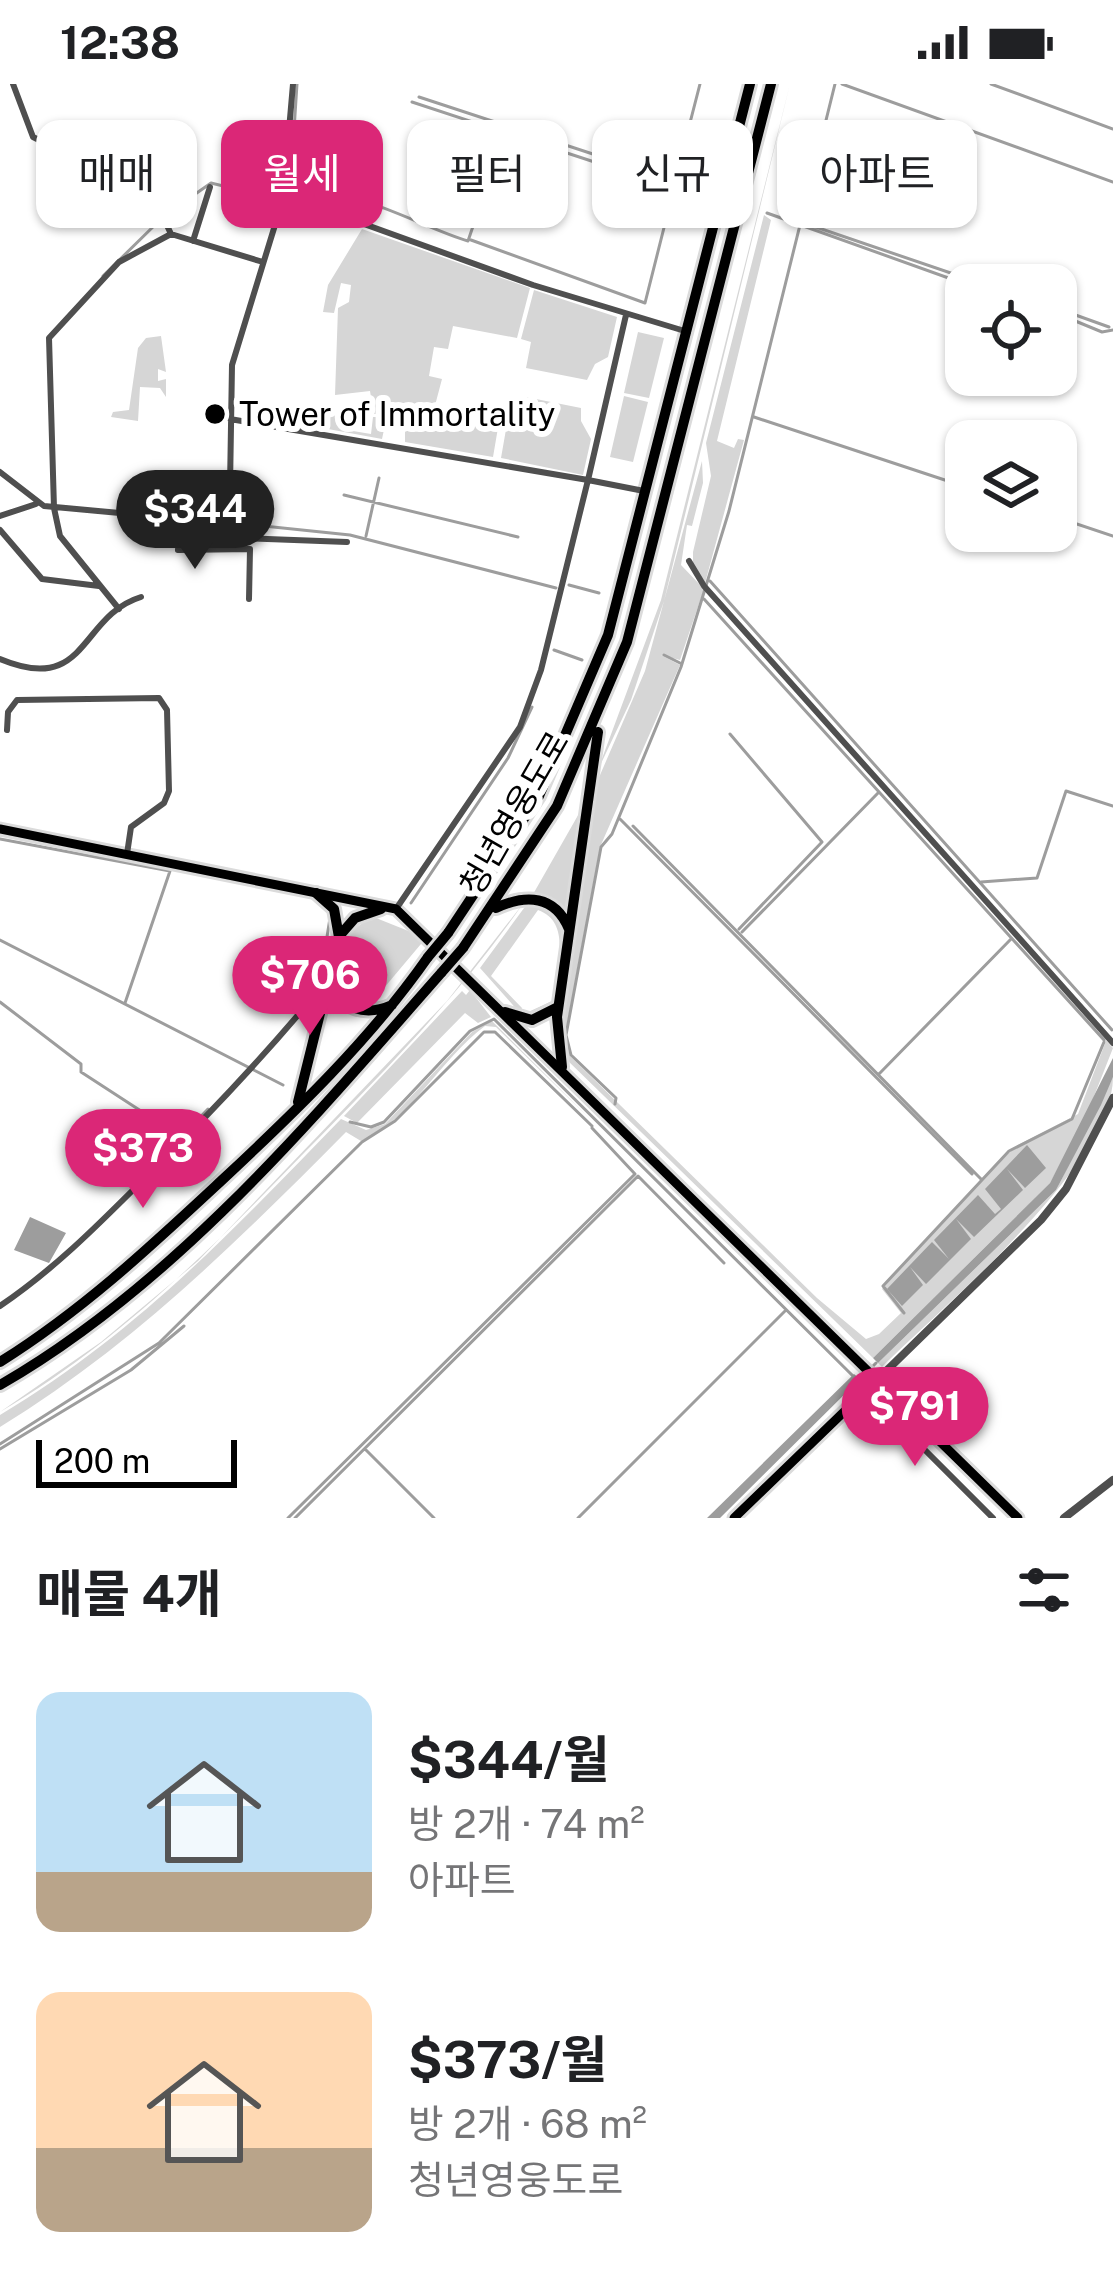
<!DOCTYPE html>
<html lang="ko">
<head>
<meta charset="utf-8">
<style>
	:root { --surface:#fff; --page:#f2f2f2; --text:#202124; --muted:#757577; --accent:#db2777 }
	body { margin:0; font-family:"Public Sans","Noto Sans KR",sans-serif; background:var(--page); color:var(--text); height:100vh; display:flex; flex-direction:column; font-size:45px; white-space:nowrap }
	* { box-sizing:border-box; margin:0 }
	p { font-size:39px; color:var(--muted) }
	.icon { flex:none; width:66px; height:66px; fill:none; stroke:currentColor; stroke-width:2; stroke-linecap:round; stroke-linejoin:round }
	.map { position:relative; height:1434px; overflow:hidden }
	.drawer { display:flex; flex-direction:column; background:var(--surface); flex:1 }
	.drawer>* { flex:none }
	.guide { position:absolute; left:36px; top:36px; width:1041px; height:108px; display:flex; gap:24px }
	.buttons { position:absolute; left:945px; top:180px; display:grid; gap:24px }
	.buttons a { display:grid; place-items:center; width:132px; height:132px; border-radius:24px; background:var(--surface); box-shadow:0 3px 9px #0004; font-size:60px }
	.scale { position:absolute; left:36px; bottom:30px; width:201px; box-sizing:border-box; padding-left:12px; border:6px solid #000; border-top:0; font-size:33px; line-height:42px; white-space:nowrap; color:#000; -webkit-text-stroke:9px #fff; paint-order:stroke }
	.price { position:absolute; translate:-50% -102px; padding:0 27px; border-radius:42px; background:var(--accent); color:#fff; font-size:39px; line-height:78px; filter:drop-shadow(0 3px 6px #0008) }
	.price::after { content:''; position:absolute; left:50%; top:72px; width:36px; height:27px; margin-left:-18px; background:inherit; clip-path:polygon(0 0,100% 0,50% 100%) }
	.price.selected { background:#222; color:#fff }
	ul { padding:0; list-style:none }
	li { display:flex; align-items:center; gap:36px; height:300px; padding:0 36px }
	li span { display:grid; place-items:center; flex:none; width:336px; height:240px; border-radius:24px; color:#555 }
	li>.icon { margin-inline-start:auto }
	span .icon { width:144px; height:144px; fill:#fffc; stroke-width:1 }
	li b { font-size:51px }
	h2 { display:flex; justify-content:space-between; align-items:center; height:144px; padding:0 36px; font-size:51px }
	.tag { padding:0 42px; border-radius:24px; background:var(--surface); box-shadow:0 3px 9px #0004; font-size:42px; line-height:108px }
	.tag.selected { background:var(--accent); color:#fff }
	.status { display:flex; justify-content:space-between; align-items:center; height:84px; padding:0 60px; background:var(--surface); direction:ltr }
	.status svg { height:33px; fill:currentColor }
	.map>svg:first-child { display:block }
	.green { fill:#d6d6d6 }
	.water { fill:#9d9d9d }
	.lines { fill:none; stroke-linecap:round; stroke-linejoin:round }
	.stream { stroke:#9d9d9d; stroke-width:3 }
	.primary-casing { stroke:#dbdbdb; stroke-width:15 }
	.motorway-casing { stroke:#dbdbdb; stroke-width:16 }
	.minor { stroke:#4f4f4f; stroke-width:6 }
	.tertiary { stroke:#4f4f4f; stroke-width:8 }
	.primary { stroke:#000; stroke-width:9 }
	.motorway { stroke:#000; stroke-width:10 }
	.motorway-bridge-casing { stroke:#dbdbdb; stroke-width:16; stroke-linecap:butt }
	.motorway-bridge { stroke:#000; stroke-width:10 }
	.poi-dot { fill:#000; stroke:#fff; stroke-width:4.5 }
	.labels { text-anchor:middle; stroke-width:12; stroke-linejoin:round; paint-order:stroke }
	.poi-label { font-size:33px; fill:#000; stroke:#fff; text-anchor:start }
	.street-label { font-size:33px; fill:#000; stroke:#fff }
</style>
</head>
<body>
<div class="status"><b>12:38</b><svg viewBox="0 0 49 12"><path d="M0 12V9h3v3zM5 12V6h3v6zM10 12V3h3v9zM15 12V0h3v12zM26 1h20v11H26zM47 4h2v5h-2z"/></svg></div>
<div class="map">
<svg width="1113" height="1434" viewBox="0 0 1113 1434">
	<rect width="100%" height="100%" fill="#fff"/>
	<path class="green" d="M790 0 664 517 631 616 597 688 661 516Z
		M764 131 771 136 717 357 734 364 738 355 744 356 705 499 693 480V468L711 392 706 359Z
		M362 145 530 204 517 254 453 242 448 265 434 263 429 292 442 295 433 329 374 330 366 329 373 325 370 307 335 311 338 224 349 218 351 201 341 199 334 229 323 228 328 201Z
		M534 206 617 233 608 273 595 280 587 296 526 284 531 258 521 255Z
		M638 248 664 254 649 314 624 309Z
		M161 252 166 288 158 285V297L166 295V313L160 304 140 303 138 337 111 333 113 328 129 326 138 264 146 254Z
		M521 312 581 324V337L591 355 583 391 501 374 508 334 516 335Z
		M624 312 648 318 633 378 610 373Z
		M444 321 500 332 493 373 405 358V343L385 341 382 355 328 345 330 329 342 330 341 345 371 350 373 333 436 334Z
		M702 377 703 399 692 442 687 441 681 481 704 505 680 576 661 571 680 581 600 763 565 951 570 972 817 1214 866 1255 879 1250 901 1229 882 1205 987 1089 1018 1061 1078 1030 1106 957 882 704 1113 964 1085 1035 1050 1099 873 1274 566 975 562 935 597 698 645 587Z
		M585 719 569 835 546 813 532 812Z
		M527 820 548 822 565 843 555 923 536 933 526 929 552 917C555 887 574 839 538 826L491 892 522 924 520 929 480 884Z
		M522 821C459 912 383 989 305 1068 210 1166 119 1258 0 1328L101 1258 198 1177 447 917Z
		M371 832 426 854 368 923 346 916 334 897 346 852Z
		M470 906 491 933 478 939 465 929 357 1039 344 1032 462 907 466 911Z
		M492 937 593 1038 496 943 485 942C440 975 413 1034 361 1057L346 1048C237 1158 132 1262 0 1343V1331C137 1249 231 1148 341 1035L366 1046 385 1040 472 948Z
		M1113 993C1113 1081 943 1222 882 1283L878 1279 1056 1106Z"/>
	<path class="water" d="M1113 974V993L1101 1021 1056 1106 878 1279 873 1274 1050 1099Z
		M1027 1061 1046 1084 1025 1104 1007 1085 1023 1106 974 1153 956 1135 971 1155 926 1200 910 1183 923 1201 902 1222 887 1205 932 1158 949 1175 934 1156 978 1111 995 1130 1001 1125 985 1105Z
		M30 1133 66 1149 49 1179 14 1166Z
		M854 1290 860 1295 720 1434H707Z"/>
	<g class="lines">
		<path class="stream" d="M842 0 1113 98
			M991 0 1113 45
			M419 13 675 97 700 0
			M412 18 701 113
			M290 108 297 0
			M289 110C335 92 422 144 468 157L505 48
			M767 129 968 201
			M164 132 211 99 276 115
			M804 139 986 201
			M471 156 645 219 674 104
			M103 192 160 136
			M1056 224 1109 243
			M1056 229 1102 248 1113 246
			M754 333 966 403
			M344 411 518 453
			M1056 433 1113 452
			M236 439 350 451 556 504
			M366 452 379 394
			M710 497 1112 946
			M569 501 599 509
			M704 515 1104 956
			M554 566 582 576
			M664 571 680 579
			M730 650 822 758 739 845
			M620 735 972 1090
			M633 742 981 1095
			M0 755 170 787 125 919
			M981 798 1037 794 1066 707 1113 722
			M411 819 508 674 532 623
			M742 848 878 709
			M0 856 283 1001
			M307 916 323 878 330 834
			M0 918 81 980V988L181 1053 208 1025
			M879 990 1011 855
			M615 1020 616 1014 571 971 566 951 601 763 612 750 681 583 729 427 835 0
			M350 1038 371 1043 384 1038 470 947 494 935 858 1297
			M904 1229 883 1202 1009 1067 1072 1035 1104 958
			M857 1298 876 1279
			M0 1360 159 1259 362 1058 395 1037 484 948H495L592 1042
			M0 1365 131 1286 184 1242
			M365 1365 434 1434
			M288 1434 635 1090 592 1044
			M295 1434 638 1092 724 1179
			M578 1434 785 1227"/>
		<g class="primary-casing">
			<path id="primary" d="M0 745 396 825 1018 1434
				M734 1434 879 1294"/>
		</g>
		<g class="motorway-casing">
			<path id="motorway" d="M496 824C526 810 555 811 569 845
				M448 849 539 712 608 551 750 0
				M341 850 355 834 381 825
				M463 864 557 722 627 558 771 0
				M329 898C341 925 365 933 392 921
				M505 928 532 936 556 924
				M562 983 557 933 598 648
				M298 1018 339 853 334 825 316 809
				M0 1278C83 1226 150 1163 221 1097 295 1028 370 956 428 873
				M0 1301C174 1201 311 1037 442 888"/>
		</g>
		<path class="minor" d="M13 0 33 53 105 89 164 135 171 150 119 178 49 254 54 424 60 452 119 525
			M283 115 292 114 533 201 688 248
			M171 150 263 178
			M193 157 210 103
			M626 231 588 396 644 407
			M230 335 588 396 541 586 520 643 396 825
			M0 388 44 422 228 439
			M0 432 36 420
			M0 446 42 495 99 502
			M166 451 347 458
			M179 452 178 466 250 465 249 515
			M229 464 232 281 283 115 293 0
			M689 477 704 502 1113 959
			M0 575C88 612 79 532 141 513
			M7 646 8 628 17 616 159 614 167 626 169 707 164 719 131 743 127 770
			M0 1222C53 1186 95 1144 140 1099 205 1035 266 971 324 900
			M866 1307 993 1434"/>
		<path class="tertiary" d="M879 1294 1041 1136 1066 1105 1113 1014
			M1064 1434 1113 1396"/>
		<use href="#primary" class="primary"/>
		<use href="#motorway" class="motorway"/>
		<g class="motorway-bridge-casing">
			<path id="motorway-bridge" d="M428 873 448 849
				M442 888 463 864"/>
		</g>
		<use href="#motorway-bridge" class="motorway-bridge"/>
	</g>
	<circle class="poi-dot" cx="215" cy="330" r="12"/>
	<g class="labels">
		<g class="poi-label">
			<text x="239" y="342">Tower of Immortality</text>
		</g>
		<g class="street-label">
			<text transform="translate(514 729) rotate(-60)" y="12">청년영웅도로</text>
		</g>
	</g>
</svg>
<div class="buttons">
<a><svg class="icon" aria-label="locate" viewBox="0 0 24 24"><circle cx="12" cy="12" r="6"/><path d="M12 2v4M12 18v4M2 12h4M18 12h4"/></svg></a>
<a><svg class="icon" aria-label="layers" viewBox="0 0 24 24"><path d="M12 4l9 5-9 5-9-5zM3 14l9 5 9-5"/></svg></a>
</div>
<div class="scale">200 m</div>
<b class="price selected" style="left:195px;top:488px">$344</b>
<b class="price" style="left:310px;top:954px">$706</b>
<b class="price" style="left:143px;top:1127px">$373</b>
<b class="price" style="left:915px;top:1385px">$791</b>
<div class="guide">
<a class="tag">매매</a>
<a class="tag selected">월세</a>
<a class="tag">필터</a>
<a class="tag">신규</a>
<a class="tag">아파트</a>
</div>
</div>
<section class="drawer">
<h2>매물 4개<svg class="icon" aria-label="filters" viewBox="0 0 24 24"><path d="M4 7h16M4 17h16"/><circle cx="9" cy="7" r="2"/><circle cx="15" cy="17" r="2"/></svg></h2>
<ul>
<li><span style="background:linear-gradient(#bfe0f5 75%,#b9a48a 0)"><svg class="icon" aria-label="home" viewBox="0 0 24 24"><path d="M3 11l9-7 9 7M6 9v11h12V9"/></svg></span><div><b>$344/월</b><p>방 2개 · 74 m²</p><p>아파트</p></div></li>
<li><span style="background:linear-gradient(#ffd9b3 65%,#b9a48a 0)"><svg class="icon" aria-label="home" viewBox="0 0 24 24"><path d="M3 11l9-7 9 7M6 9v11h12V9"/></svg></span><div><b>$373/월</b><p>방 2개 · 68 m²</p><p>청년영웅도로</p></div></li>
</ul>
</section>
</body>
</html>
